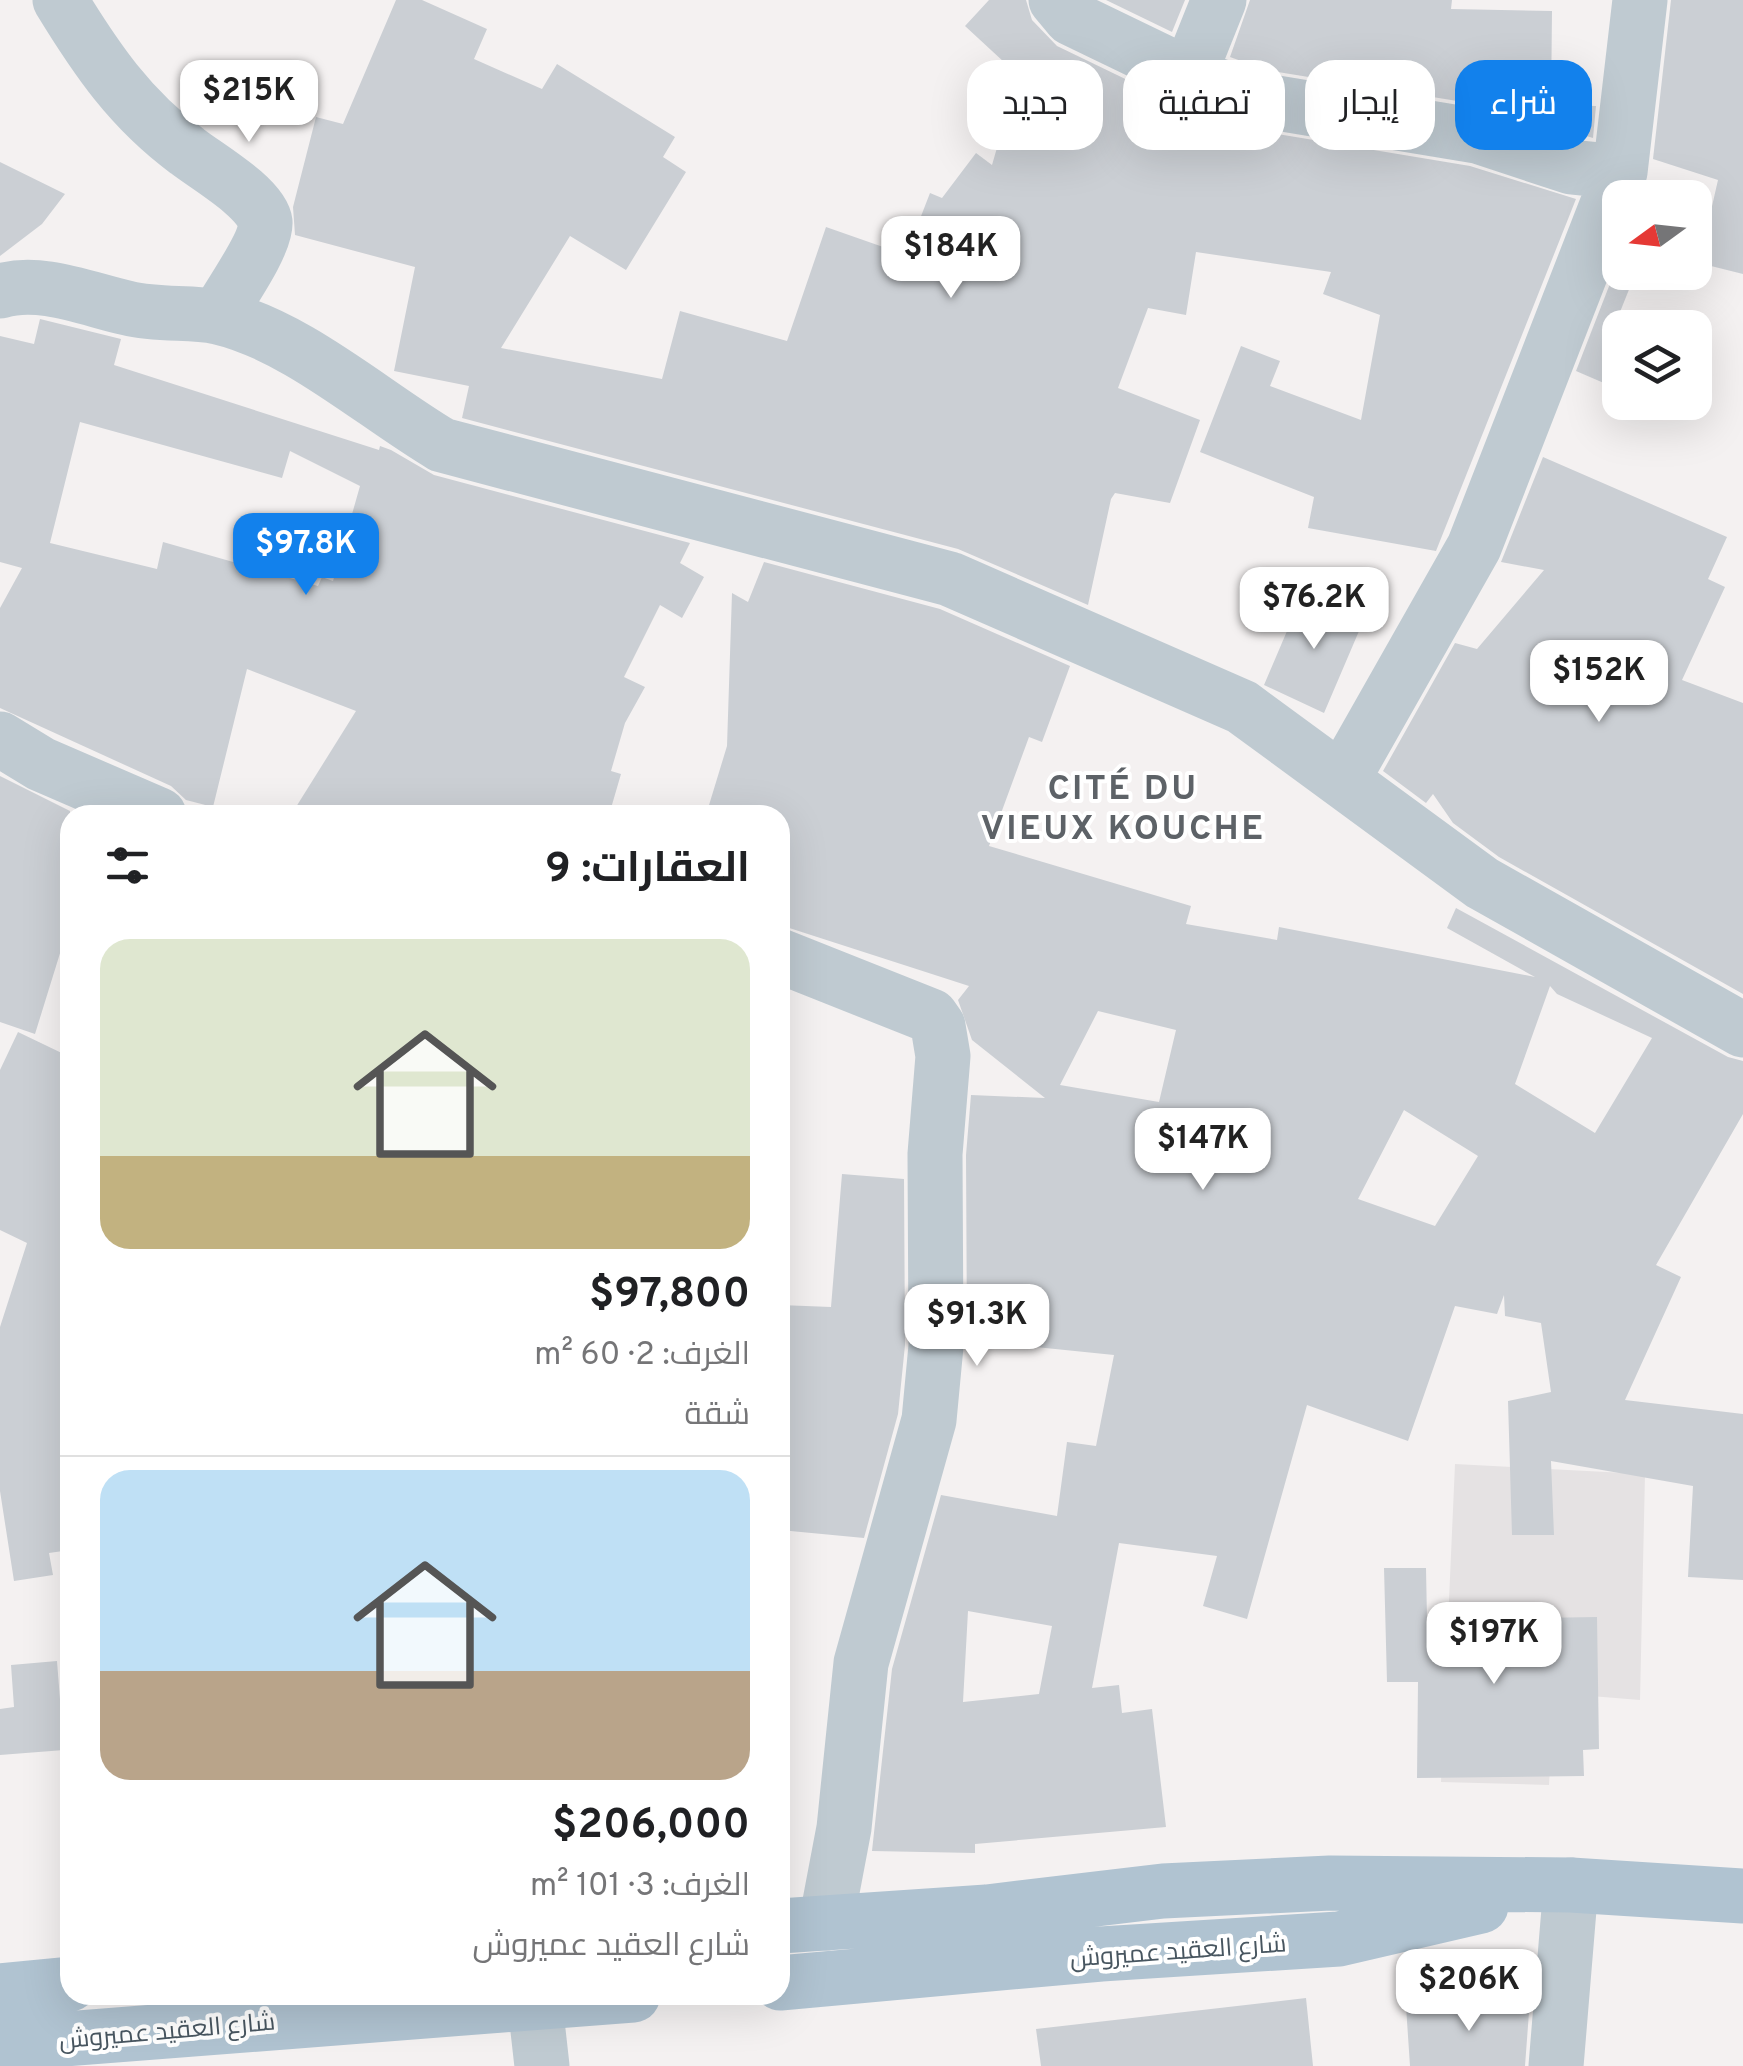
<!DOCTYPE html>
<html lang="ar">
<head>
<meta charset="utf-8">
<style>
	:root { --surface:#fff; --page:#f2f2f2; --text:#202124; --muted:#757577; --line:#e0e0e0; --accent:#1281ec }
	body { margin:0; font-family:Overpass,Cairo,sans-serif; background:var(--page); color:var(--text); direction:rtl; height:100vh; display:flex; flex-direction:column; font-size:38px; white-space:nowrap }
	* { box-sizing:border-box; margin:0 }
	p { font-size:32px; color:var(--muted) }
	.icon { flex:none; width:55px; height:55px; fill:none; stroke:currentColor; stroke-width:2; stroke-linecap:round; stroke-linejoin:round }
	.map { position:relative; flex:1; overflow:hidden; direction:ltr }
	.drawer { position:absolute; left:60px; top:805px; width:730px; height:1200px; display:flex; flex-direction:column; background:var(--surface); border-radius:30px; box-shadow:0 10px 40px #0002; direction:rtl }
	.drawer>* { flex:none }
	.top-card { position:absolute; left:820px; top:60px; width:772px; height:90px; direction:rtl; display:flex; gap:20px }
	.needle { width:65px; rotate:255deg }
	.tools { position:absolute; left:1602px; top:180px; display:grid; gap:20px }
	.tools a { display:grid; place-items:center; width:110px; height:110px; border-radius:20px; background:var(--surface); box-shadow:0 10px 40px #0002; font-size:50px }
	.price { position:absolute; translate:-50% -85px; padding:0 22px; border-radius:20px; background:#fff; color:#222; font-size:32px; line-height:65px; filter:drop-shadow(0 2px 5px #0008) }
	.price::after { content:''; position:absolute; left:50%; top:60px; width:30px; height:22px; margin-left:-15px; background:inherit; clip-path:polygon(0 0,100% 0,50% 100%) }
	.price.current { background:var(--accent); color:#fff }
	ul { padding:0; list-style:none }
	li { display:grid; align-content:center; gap:20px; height:530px; padding:0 40px }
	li+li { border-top:2px solid var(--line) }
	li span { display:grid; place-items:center; height:310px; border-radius:30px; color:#555 }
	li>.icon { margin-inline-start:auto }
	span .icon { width:180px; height:180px; fill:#fffc; stroke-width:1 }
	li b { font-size:42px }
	h2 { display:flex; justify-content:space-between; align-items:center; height:120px; padding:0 40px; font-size:42px }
	.pill { padding:0 35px; border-radius:30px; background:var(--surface); box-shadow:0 10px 40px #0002; font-size:35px; line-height:90px }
	.pill.current { background:var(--accent); color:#fff }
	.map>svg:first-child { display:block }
	.education { fill:#e5e2e3 }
	.building { fill:#cbcfd4; fill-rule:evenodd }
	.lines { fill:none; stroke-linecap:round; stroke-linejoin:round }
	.minor { stroke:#bfcad1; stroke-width:55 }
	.major { stroke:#b0c3d1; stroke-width:55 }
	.labels { text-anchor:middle; stroke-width:8; stroke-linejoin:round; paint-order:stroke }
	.street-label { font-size:25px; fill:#485660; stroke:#fff }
	.district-label { font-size:35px; font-weight:bold; letter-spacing:2.5px; fill:#5d6267; stroke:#fff }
</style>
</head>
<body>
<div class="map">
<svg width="1743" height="2066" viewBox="0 0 1743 2066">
	<rect width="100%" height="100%" fill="#f4f1f1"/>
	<path class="education" d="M1455 1464 1645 1474 1640 1700 1554 1693 1549 1785 1441 1782Z"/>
	<path class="building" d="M396 0H422L487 29 474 59 542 89 557 64 675 137 663 157 686 172 626 270 570 236 501 348 662 379 680 311 787 341 826 227 906 255 930 193 942 198 976 153 992 165 1018 75 965 26 989 0H1026L1032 20 1057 46 1175 103 1247 129 1470 166 1576 199 1436 551 1308 528 1314 497 1200 452 1241 346 1280 361 1270 386 1361 420 1380 315 1323 294 1331 272 1196 252 1186 315 1148 308 1118 388 1200 420 1170 503 1115 493 1111 499 1088 605 958 549 462 418 469 386 394 371 415 267 295 235 293 207 316 117 343 124Z
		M1106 0H1185L1172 32Z
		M1250 0H1452L1451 9 1552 11 1551 105 1596 106 1593 138 1482 105 1266 70 1230 57Z
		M1671 0H1743V274L1699 263 1718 180 1653 159Z
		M0 162 65 194 42 224 0 256Z
		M1620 258V272H1636L1620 312V390L1576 371Z
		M40 319 121 339 114 365 379 450 380 446 391 450 434 475 690 543 680 563 704 577 682 618 660 605 624 677 645 687 625 723 611 771 621 774 609 815H291L356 711 247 669 213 807 186 800 171 786 0 708V608L22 568 0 562V336L34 344ZM80 422 282 478 290 451 360 486 333 581 322 577 318 586 163 542 157 569 50 543Z
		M1543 457 1727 537 1708 579 1725 587 1682 680 1743 703V994L1499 857 1453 823 1433 794 1426 803 1383 771 1455 643 1477 649 1544 570 1501 562Z
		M764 562 940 609 1070 666 1042 742 1029 737 989 846 1191 906 1186 924 1277 940 1279 927 1535 977 1447 928 1456 908 1728 1057 1743 1061V1114L1656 1265 1681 1277 1625 1400 1743 1414V1580L1688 1577 1693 1486 1551 1461 1554 1535H1512L1508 1401 1551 1392 1541 1323 1505 1316 1504 1295 1497 1314 1455 1306 1408 1441 1307 1405 1247 1619 1203 1606 1217 1556 1119 1543 1092 1688 1119 1685 1122 1713 1152 1709 1166 1827 975 1844V1853L872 1851 892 1669 941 1495 1057 1516 1067 1442 1096 1446 1114 1355 967 1340 966 1155 971 1095 1045 1098 972 1040 958 1000 969 986 780 925V815H706L727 746 732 593 748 602ZM1550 986 1557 994 1652 1038 1595 1133 1515 1084ZM1098 1011 1176 1030 1159 1102 1060 1085ZM1404 1110 1478 1156 1435 1226 1358 1199ZM968 1611 1052 1626 1039 1694 963 1702Z
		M1304 591 1365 617 1324 713 1264 685Z
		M0 776 70 811V921L35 1034 0 1022Z
		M18 1032 70 1057V1550L49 1553 53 1575 14 1581 0 1491V1327L27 1243 0 1230V1070Z
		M842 1174 904 1179 905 1345 898 1414 864 1538 780 1530 785 1404H780V1305L831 1307Z
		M1384 1568H1426L1427 1620 1597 1617 1599 1749 1583 1750 1584 1776 1417 1778 1418 1682H1387Z
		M57 1661 64 1750 0 1755V1709L14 1707 11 1665Z
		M1306 1998 1313 2066H1041L1036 2029Z
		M1530 1999 1525 2066H1410L1406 2006Z"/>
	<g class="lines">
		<path class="minor" d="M60 0C96 59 130 109 187 151 206 166 262 198 265 222 267 243 229 296 217 317
			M1056 0 1071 18 1189 75
			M1219 0 1189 75 1258 100 1477 136 1571 167 1620 172 1474 547 1342 780
			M1620 172 1640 0
			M0 291C41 279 87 299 127 308 160 316 190 311 218 317 296 335 373 404 442 445L950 579 1242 707 1482 883 1743 1030
			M0 739 41 764 159 815
			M780 956 931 1016 938 1026 943 1056 935 1154 936 1346 929 1420 861 1663 844 1828 826 1923
			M534 1995 542 2066
			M1556 2066 1571 1885"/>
		<path class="major" d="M780 1926 987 1912 1163 1891 1330 1883 1571 1885 1743 1896
			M780 1983 1101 1954 1339 1939 1481 1906
			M0 1991 70 1984
			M0 2044 633 1995"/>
	</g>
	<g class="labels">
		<g class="street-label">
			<text transform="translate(1178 1950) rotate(-4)" y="9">شارع العقيد عميروش</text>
			<text transform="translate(167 2030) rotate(-5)" y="9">شارع العقيد عميروش</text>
		</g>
		<g class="district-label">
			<text x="1123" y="799">CITÉ DU<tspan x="1123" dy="40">VIEUX KOUCHE</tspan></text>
		</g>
	</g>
</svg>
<div class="tools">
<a><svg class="needle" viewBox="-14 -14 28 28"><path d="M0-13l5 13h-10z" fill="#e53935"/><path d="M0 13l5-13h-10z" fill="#757577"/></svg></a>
<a><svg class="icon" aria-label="layers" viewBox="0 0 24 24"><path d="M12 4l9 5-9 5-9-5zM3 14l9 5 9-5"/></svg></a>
</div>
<b class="price" style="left:249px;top:145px">$215K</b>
<b class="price" style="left:951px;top:301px">$184K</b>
<b class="price current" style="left:306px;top:598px">$97.8K</b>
<b class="price" style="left:1314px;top:652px">$76.2K</b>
<b class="price" style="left:1599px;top:725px">$152K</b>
<b class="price" style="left:1203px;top:1193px">$147K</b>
<b class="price" style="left:977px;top:1369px">$91.3K</b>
<b class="price" style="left:1494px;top:1687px">$197K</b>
<b class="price" style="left:1469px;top:2034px">$206K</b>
<div class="top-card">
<a class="pill current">شراء</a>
<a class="pill">إيجار</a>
<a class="pill">تصفية</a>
<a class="pill">جديد</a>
</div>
<section class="drawer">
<h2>العقارات: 9<svg class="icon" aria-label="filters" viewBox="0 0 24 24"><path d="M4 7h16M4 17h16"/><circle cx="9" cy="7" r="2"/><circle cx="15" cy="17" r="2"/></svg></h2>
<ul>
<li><span style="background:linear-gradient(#dfe7d0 70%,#c2b280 0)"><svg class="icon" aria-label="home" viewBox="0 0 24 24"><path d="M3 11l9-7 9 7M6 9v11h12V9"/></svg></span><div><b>$97,800</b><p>الغرف: 2 · 60 m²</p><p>شقة</p></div></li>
<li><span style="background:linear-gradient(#bfe0f5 65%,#b9a48a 0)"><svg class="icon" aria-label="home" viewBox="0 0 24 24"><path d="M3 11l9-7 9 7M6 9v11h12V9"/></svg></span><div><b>$206,000</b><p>الغرف: 3 · 101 m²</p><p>شارع العقيد عميروش</p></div></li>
</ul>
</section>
</div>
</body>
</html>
